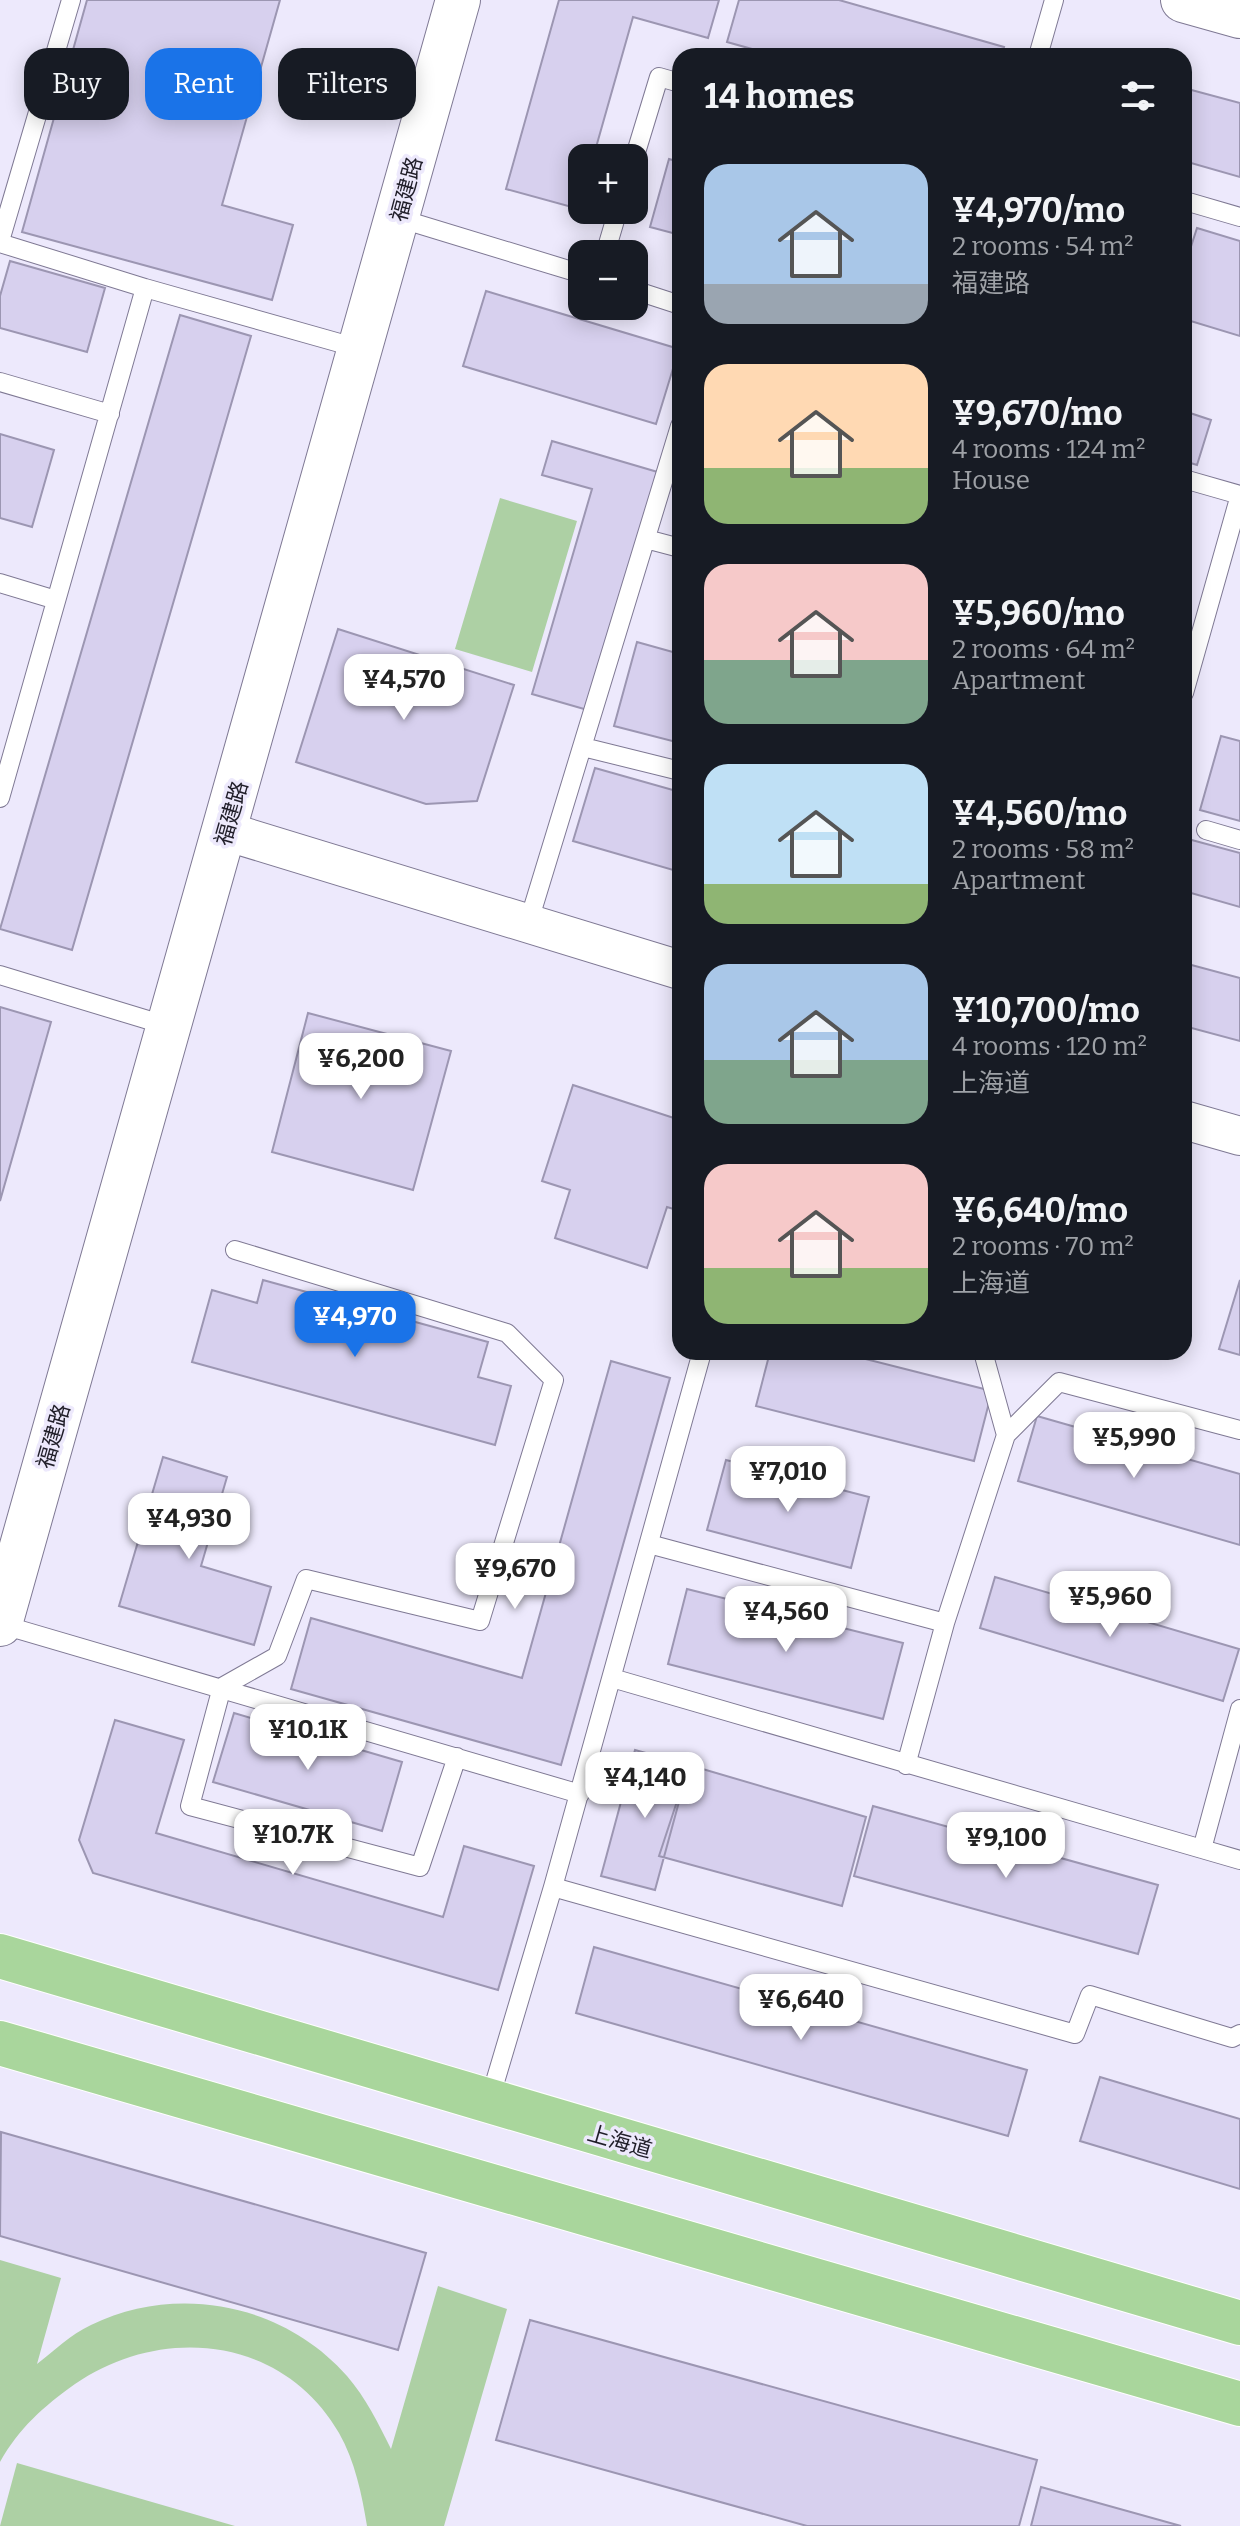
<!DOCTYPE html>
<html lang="en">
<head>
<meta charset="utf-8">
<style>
	:root { --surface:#171b24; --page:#242831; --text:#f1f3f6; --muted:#9ea1a6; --accent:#1a73e8 }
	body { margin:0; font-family:Bitter,"Noto Sans SC",serif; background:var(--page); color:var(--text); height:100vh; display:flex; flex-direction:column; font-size:30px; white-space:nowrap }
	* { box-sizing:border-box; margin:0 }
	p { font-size:26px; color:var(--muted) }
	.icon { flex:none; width:44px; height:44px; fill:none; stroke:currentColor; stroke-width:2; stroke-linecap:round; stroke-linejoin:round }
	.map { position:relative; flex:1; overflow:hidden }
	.drawer { position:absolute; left:672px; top:48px; width:520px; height:1312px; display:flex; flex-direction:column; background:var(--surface); border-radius:24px; box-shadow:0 4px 20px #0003 }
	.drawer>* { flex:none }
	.banner { position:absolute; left:24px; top:48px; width:528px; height:72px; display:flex; gap:16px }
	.tools { position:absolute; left:568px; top:144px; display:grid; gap:16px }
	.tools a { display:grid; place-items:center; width:80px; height:80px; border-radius:16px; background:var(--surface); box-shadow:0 4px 20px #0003; font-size:40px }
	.price { position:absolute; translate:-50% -68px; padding:0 18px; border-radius:16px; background:#fff; color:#222; font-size:26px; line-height:52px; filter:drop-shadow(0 2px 4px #0008) }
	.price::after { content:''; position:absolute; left:50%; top:48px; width:24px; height:18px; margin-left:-12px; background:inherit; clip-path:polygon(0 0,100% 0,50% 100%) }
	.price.active { background:var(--accent); color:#fff }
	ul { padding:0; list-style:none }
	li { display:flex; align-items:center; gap:24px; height:200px; padding:0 32px }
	li span { display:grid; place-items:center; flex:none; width:224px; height:160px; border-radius:24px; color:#555 }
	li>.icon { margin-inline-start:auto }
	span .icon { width:96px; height:96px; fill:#fffc; stroke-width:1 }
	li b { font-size:34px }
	h2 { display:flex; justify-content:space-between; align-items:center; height:96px; padding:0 32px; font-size:34px }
	.chip { padding:0 28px; border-radius:24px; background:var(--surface); box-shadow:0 4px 20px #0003; font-size:28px; line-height:72px }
	.chip.active { background:var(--accent); color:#fff }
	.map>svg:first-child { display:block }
	.green { fill:#add0a4 }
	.building { fill:#d7d0ee; stroke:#9c96b2; stroke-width:2 }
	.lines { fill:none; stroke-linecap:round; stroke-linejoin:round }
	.lane-casing { stroke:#7f7994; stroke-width:20 }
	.street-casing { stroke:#7f7994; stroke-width:40 }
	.secondary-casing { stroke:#7f7994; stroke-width:46 }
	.primary-casing { stroke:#fff; stroke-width:46 }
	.lane { stroke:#fff; stroke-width:18 }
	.street { stroke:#fff; stroke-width:38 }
	.secondary { stroke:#fff; stroke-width:44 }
	.primary { stroke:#a9d69c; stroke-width:44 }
	.labels { text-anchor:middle; stroke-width:7; stroke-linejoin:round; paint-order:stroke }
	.street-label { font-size:22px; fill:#201e29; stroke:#ede9fc }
</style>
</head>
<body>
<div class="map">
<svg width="1240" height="2526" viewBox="0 0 1240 2526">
	<rect width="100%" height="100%" fill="#ede9fc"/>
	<path class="green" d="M500 498 577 521 532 672 455 649Z
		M0 2260 61 2278 37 2364C55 2350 70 2335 91 2325 177 2283 284 2304 347 2376 366 2398 378 2423 391 2449L438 2286 507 2309 444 2526H367C362 2495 355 2461 339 2433 283 2336 162 2324 75 2384 43 2407 19 2428 0 2462Z
		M17 2463 235 2526H0Z"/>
	<path class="building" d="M87 0H280L222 205 293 225 272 300 22 232Z
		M559 0H719L708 38 633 17 593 158H582L579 209 506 189Z
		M739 0H839L1004 47 1001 56H777L727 42Z
		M1184 88 1240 103V177L1184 161Z
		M669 159 680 162V235L650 227Z
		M1197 228 1240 241V336L1184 319V268Z
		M10 261 105 288 87 352 0 328V296Z
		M486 291 679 349 656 424 463 366Z
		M180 315 251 336 72 950 0 929Z
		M1184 411 1211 420 1197 465 1184 461Z
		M0 434 54 450 32 527 0 518Z
		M552 441 661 473 591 711 532 694 592 489 542 475Z
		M338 629 514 685 477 801 426 804 296 762Z
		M637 642 680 654V743L614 726Z
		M1221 736 1240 741V821L1200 810Z
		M595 768 680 792V872L573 841Z
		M1188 839 1240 853V907L1184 891V853Z
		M1184 963 1240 978V1041L1184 1026Z
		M0 1007 51 1022 0 1201Z
		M308 1013 451 1051 413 1190 272 1152Z
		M573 1085 680 1120V1211L667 1207 647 1268 555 1238 570 1190 542 1181Z
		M263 1280 488 1342 478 1377 511 1386 495 1445 192 1362 212 1290 257 1303Z
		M1240 1280V1355L1219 1349Z
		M770 1352H838L992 1391 974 1461 756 1406Z
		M611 1361 670 1378 561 1765 291 1689 311 1618 522 1678Z
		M1037 1416 1240 1474V1545L1018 1481Z
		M163 1457 227 1477 201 1566 271 1587 254 1645 119 1606Z
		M726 1460 869 1497 851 1568 707 1530Z
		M995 1577 1239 1649 1223 1701 980 1628Z
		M687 1589 903 1643 883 1719 668 1664Z
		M234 1713 402 1762 382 1831 213 1782Z
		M115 1720 184 1740 156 1833 443 1917 464 1846 534 1866 498 1990 93 1873 79 1840Z
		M635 1750 689 1765 655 1890 601 1876Z
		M689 1765 866 1817 842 1906 659 1856Z
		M873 1806 1158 1885 1138 1954 854 1876Z
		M594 1947 1027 2070 1008 2136 576 2013Z
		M1100 2077 1240 2119V2189L1080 2141Z
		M1 2132 426 2253 398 2350 0 2236Z
		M530 2320 1037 2460 1019 2526H807L496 2440Z
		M1041 2487 1181 2526H1031Z"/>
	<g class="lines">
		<g class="lane-casing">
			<path id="lane" d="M1038 56 1054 0
				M634 159 659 77 680 83
				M1184 204 1185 201 1240 217
				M398 218 582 274
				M0 241 71 0
				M0 243 145 288
				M605 254 618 210
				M634 290 680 305
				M0 382 110 414
				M1184 479 1240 495
				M646 539 680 548
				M0 583 56 600
				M1184 693 1240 495
				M583 747 680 771
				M0 798 145 288 361 349
				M1206 830 1240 840
				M528 924 680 426
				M0 975 168 1026
				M235 1250 507 1333 554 1380 480 1621 306 1579 277 1656 222 1687 190 1806 420 1867 457 1757
				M1006 1435 1059 1382 1240 1430
				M649 1544 945 1623 906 1765
				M945 1623 1006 1435 983 1352
				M0 1624 580 1794
				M612 1678 1202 1849
				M1240 1709 1202 1849 1240 1860
				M553 1887 1075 2034 1090 1995 1232 2038 1240 2034
				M489 2102 553 1887 702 1352"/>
		</g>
		<g class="street-casing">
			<path id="street" d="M225 831 680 970
				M1184 1120 1240 1136"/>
		</g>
		<g class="secondary-casing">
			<path id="secondary" d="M1183 0 1240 16
				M0 1624 458 0"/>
		</g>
		<g class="primary-casing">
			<path id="primary" d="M0 1956 1240 2323
				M0 2043 1240 2404"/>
		</g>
		<use href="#lane" class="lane"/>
		<use href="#street" class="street"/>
		<use href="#secondary" class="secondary"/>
		<use href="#primary" class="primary"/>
	</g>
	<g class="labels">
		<g class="street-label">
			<text transform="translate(406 189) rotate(-75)" y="8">福建路</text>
			<text transform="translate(231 813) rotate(-74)" y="8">福建路</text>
			<text transform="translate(53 1436) rotate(-74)" y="8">福建路</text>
			<text transform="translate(620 2141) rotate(16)" y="8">上海道</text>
		</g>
	</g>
</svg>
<div class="tools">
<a>+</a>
<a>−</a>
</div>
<b class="price" style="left:404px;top:722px">¥4,570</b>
<b class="price" style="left:361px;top:1101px">¥6,200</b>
<b class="price active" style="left:355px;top:1359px">¥4,970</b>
<b class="price" style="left:1134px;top:1480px">¥5,990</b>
<b class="price" style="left:788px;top:1514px">¥7,010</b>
<b class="price" style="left:189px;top:1561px">¥4,930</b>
<b class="price" style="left:515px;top:1611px">¥9,670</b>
<b class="price" style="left:1110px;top:1639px">¥5,960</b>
<b class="price" style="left:786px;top:1654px">¥4,560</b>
<b class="price" style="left:308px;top:1772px">¥10.1K</b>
<b class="price" style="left:645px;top:1820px">¥4,140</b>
<b class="price" style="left:293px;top:1877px">¥10.7K</b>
<b class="price" style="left:1006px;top:1880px">¥9,100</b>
<b class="price" style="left:801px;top:2042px">¥6,640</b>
<div class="banner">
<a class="chip">Buy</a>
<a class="chip active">Rent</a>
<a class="chip">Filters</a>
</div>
<section class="drawer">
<h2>14 homes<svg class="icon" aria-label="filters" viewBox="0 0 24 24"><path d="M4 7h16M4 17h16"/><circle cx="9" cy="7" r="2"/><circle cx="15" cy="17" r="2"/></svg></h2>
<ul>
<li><span style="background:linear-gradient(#a9c7e8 75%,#9aa5b1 0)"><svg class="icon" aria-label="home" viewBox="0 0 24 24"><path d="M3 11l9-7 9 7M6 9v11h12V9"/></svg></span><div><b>¥4,970/mo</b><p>2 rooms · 54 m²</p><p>福建路</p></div></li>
<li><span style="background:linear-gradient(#ffd9b3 65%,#8fb573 0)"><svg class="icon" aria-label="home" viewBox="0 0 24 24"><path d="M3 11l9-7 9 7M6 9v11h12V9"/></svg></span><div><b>¥9,670/mo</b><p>4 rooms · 124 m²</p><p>House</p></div></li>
<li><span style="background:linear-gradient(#f6c9c9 60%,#7fa58c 0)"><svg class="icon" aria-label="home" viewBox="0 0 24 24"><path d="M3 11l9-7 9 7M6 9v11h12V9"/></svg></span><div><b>¥5,960/mo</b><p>2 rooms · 64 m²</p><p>Apartment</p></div></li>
<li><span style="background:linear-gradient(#bfe0f5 75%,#8fb573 0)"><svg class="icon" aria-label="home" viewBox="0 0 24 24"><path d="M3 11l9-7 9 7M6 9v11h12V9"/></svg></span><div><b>¥4,560/mo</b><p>2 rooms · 58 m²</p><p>Apartment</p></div></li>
<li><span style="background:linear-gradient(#a9c7e8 60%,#7fa58c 0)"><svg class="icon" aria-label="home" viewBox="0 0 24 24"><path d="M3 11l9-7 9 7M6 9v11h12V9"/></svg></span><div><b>¥10,700/mo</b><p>4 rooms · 120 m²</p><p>上海道</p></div></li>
<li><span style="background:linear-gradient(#f6c9c9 65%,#8fb573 0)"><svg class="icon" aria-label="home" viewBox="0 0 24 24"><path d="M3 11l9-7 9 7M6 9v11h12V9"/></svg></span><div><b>¥6,640/mo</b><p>2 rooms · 70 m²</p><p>上海道</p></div></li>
</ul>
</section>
</div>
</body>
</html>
